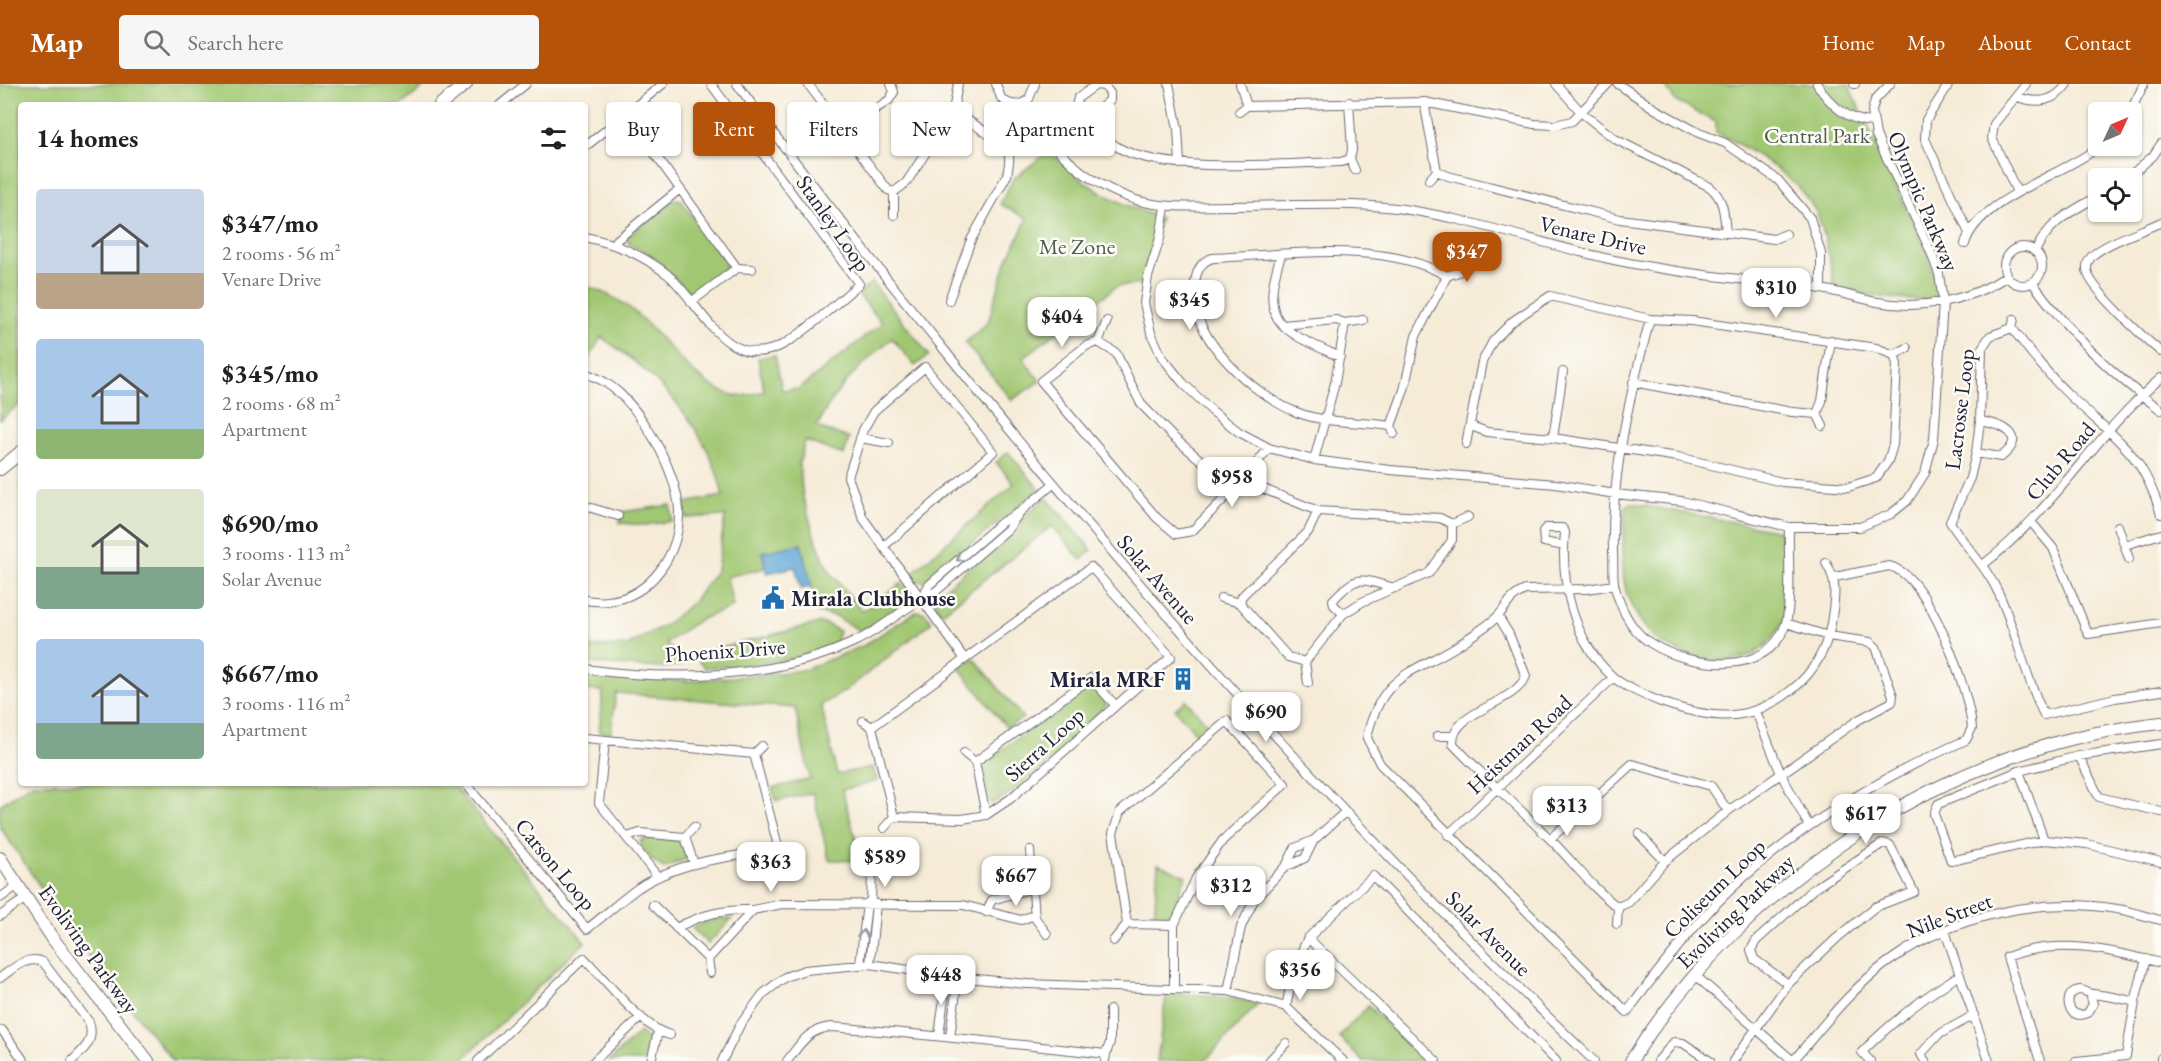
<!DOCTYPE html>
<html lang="en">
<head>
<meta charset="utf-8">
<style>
	:root { --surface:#fff; --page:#f6f6f6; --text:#202124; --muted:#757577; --accent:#b45309 }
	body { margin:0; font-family:"EB Garamond",serif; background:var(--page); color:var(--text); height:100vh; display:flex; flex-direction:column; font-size:22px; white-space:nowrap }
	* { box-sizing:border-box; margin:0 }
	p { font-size:20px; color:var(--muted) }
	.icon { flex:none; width:33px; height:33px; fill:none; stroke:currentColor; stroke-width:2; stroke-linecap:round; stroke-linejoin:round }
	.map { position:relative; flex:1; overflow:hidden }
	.details { position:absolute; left:18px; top:18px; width:570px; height:684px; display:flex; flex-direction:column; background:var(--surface); border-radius:6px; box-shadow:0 2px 4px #0004 }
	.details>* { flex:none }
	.banner { position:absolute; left:606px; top:18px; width:570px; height:54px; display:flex; gap:12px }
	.needle { width:39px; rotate:46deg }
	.fabs { position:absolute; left:2088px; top:18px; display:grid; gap:12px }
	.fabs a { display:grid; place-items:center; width:54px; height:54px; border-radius:6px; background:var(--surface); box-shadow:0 2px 4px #0004; font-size:30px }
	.price { position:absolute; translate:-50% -51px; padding:0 14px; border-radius:12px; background:#fff; color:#222; font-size:20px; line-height:39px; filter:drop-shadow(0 2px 3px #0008) }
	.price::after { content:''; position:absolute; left:50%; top:36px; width:18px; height:14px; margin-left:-9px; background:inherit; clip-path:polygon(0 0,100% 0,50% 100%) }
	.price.active { background:var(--accent); color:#fff }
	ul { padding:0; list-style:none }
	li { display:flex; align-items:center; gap:18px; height:150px; padding:0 18px }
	li span { display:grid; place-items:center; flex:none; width:168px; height:120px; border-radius:6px; color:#555 }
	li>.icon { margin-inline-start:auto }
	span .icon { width:72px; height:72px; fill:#fffc; stroke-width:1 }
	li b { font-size:26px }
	h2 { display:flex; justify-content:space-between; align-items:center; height:72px; padding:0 18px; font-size:26px }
	.chip { padding:0 21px; border-radius:6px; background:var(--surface); box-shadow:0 2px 4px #0004; font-size:21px; line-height:54px }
	.chip.active { background:var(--accent); color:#fff }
	header { display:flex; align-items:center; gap:36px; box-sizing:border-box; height:84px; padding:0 30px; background:var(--accent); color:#fff }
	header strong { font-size:28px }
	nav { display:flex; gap:33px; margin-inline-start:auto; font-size:21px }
	.search { width:420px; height:54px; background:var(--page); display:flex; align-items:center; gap:15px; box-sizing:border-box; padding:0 21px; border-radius:6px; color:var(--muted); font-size:22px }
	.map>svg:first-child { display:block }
	.green { fill:#a1c772; stroke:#627456; stroke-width:1.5 }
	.water { fill:#5ea6d5; stroke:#406488; stroke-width:1.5 }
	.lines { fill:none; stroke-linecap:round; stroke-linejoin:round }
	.street-casing { stroke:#6c6872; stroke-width:10 }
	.secondary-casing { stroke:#6c6872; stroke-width:14 }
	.street { stroke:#fff; stroke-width:8 }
	.secondary { stroke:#fff; stroke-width:12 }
	.oneway { stroke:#9c9ca7 }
	.labels { text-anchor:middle; stroke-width:5; stroke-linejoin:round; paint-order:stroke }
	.park-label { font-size:22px; fill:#4e5c4e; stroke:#fdfcf7 }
	.street-label { font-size:22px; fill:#22223b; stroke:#fdfcf7 }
	.poi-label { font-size:22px; font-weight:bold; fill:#22223b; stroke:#fdfcf7; text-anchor:start }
</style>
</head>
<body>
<header>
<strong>Map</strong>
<div class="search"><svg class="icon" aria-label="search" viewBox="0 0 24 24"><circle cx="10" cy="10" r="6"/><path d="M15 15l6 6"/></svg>Search here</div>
<nav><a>Home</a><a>Map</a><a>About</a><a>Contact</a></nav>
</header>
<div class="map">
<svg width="2161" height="977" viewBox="0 0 2161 977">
	<rect width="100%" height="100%" fill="#fdfcf7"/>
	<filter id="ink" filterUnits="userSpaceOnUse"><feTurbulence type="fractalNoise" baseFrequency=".0167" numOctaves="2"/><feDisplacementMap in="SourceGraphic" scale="12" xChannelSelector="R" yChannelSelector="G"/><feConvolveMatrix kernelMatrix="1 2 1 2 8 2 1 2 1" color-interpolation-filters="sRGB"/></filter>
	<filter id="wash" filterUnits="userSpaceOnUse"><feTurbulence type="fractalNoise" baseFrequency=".008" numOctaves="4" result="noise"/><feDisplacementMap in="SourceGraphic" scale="24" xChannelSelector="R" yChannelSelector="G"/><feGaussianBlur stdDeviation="1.35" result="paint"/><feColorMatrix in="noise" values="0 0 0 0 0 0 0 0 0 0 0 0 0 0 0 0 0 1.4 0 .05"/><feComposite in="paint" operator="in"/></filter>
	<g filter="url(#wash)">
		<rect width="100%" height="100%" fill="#f5ebd7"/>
		<path class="green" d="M0 0H428L401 21H21V319L0 336Z
			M1664 0H1848L1927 168 1939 206 1937 215C1902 219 1869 211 1835 203 1830 181 1827 157 1819 135 1805 98 1750 64 1716 49V38L1675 17Z
			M1049 67C1087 105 1111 116 1160 134L1141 200 1117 202 1023 274 1040 297 1012 316 965 259 988 238 1006 179 1027 135 1000 120 1013 95Z
			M675 115H680L728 181 695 209H690L651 171 628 159 627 153Z
			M872 198 929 271 915 282 892 254C861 281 834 305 817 343L849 354 844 371 805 357 799 380 803 413 814 451 828 485 862 527 902 499 910 510 909 516 862 548 835 532 818 529 801 461 762 468 765 484 727 493 733 523 699 536 666 559 676 569 682 571V581L658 584 585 579V563L627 562 665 541 693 518 717 486 725 432 686 434 684 419 723 412C709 344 657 290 601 253L585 282V202C600 207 614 212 627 222 662 247 693 304 737 312 746 313 756 309 764 307L758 274 775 271 782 306 799 305 882 239 858 210Z
			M1008 368 1039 405 929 495 925 498 917 497 911 490 1014 400 996 378Z
			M1046 413 1092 466 1081 476 1052 442 941 530 935 517 937 511 1024 437V433Z
			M1631 419 1781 447 1785 450C1785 473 1789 516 1783 537 1782 542 1777 548 1774 552 1749 588 1698 578 1665 561 1650 553 1640 538 1632 523 1617 494 1624 454 1625 423Z
			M671 421 672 437 645 441 620 439 622 428Z
			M917 527 925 529 932 538 845 607 821 621 837 690 873 683 877 697 842 706 862 777 829 776 813 709 776 717 772 704 810 695 795 624 616 609 611 649 599 648 603 607 585 606V591L689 597 789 588 806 585 863 562Z
			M819 539 826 540 839 547 836 558C802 580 744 580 705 584L699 577 708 567Z
			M974 574 1023 634 1007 644 959 584Z
			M1089 602 1107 620C1072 655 1036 699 991 720L981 681Z
			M1186 616 1210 643 1199 653 1175 625Z
			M32 699H451L585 858 461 977H173L77 857 0 743V721Z
			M646 754 679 756 688 774 665 784C655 781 643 768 640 757Z
			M1158 780 1186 792 1171 829 1154 834Z
			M718 834 732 835 708 860 692 844Z
			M1180 910 1217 912 1258 920 1205 977H1157L1166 911Z
			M1368 922 1425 977H1362L1339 953Z
			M640 948 651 958 646 977H609Z"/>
		<path class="water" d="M801 460 812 503 801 505 795 483 767 489 762 468Z"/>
	</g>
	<g filter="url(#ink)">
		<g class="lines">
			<g class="street-casing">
				<path id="street" d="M737 0C805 93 877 183 950 273 1150 521 1363 757 1594 977
					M808 0 888 106 894 108 906 99 953 27 958 0
					M996 0 1001 14C1010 22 1019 23 1029 15L1035 0
					M1169 0 1178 45 1180 80
					M1240 0 1247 22
					M1556 0 1582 29 1615 55 1710 103C1725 116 1724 131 1726 149
					M1618 0 1655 25 1699 49 1725 59 1778 96 1810 134 1821 169V205
					M1817 0C1829 20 1849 38 1873 38
					M1854 0H1855
					M1949 0 1926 36 1925 55 1968 147
					M2018 13C2037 20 2055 18 2067 0
					M1424 18 1437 87 1448 92 1620 135 1774 155 1786 150
					M1025 19C1050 65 1086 100 1136 116 1166 125 1197 122 1229 122 1284 122 1341 118 1396 124 1470 134 1541 160 1614 176 1681 190 1749 196 1816 204 1837 207 1857 214 1877 218 1921 226 1970 217 2007 192
					M500 21 526 0
					M1247 22 1424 18 1534 40 1555 41 1572 37 1608 0
					M1239 28 1247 22
					M2130 28 2144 0
					M626 30 737 184
					M1087 36 1110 16V9L1104 2 1096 1 1078 14 1076 22C1086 38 1105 57 1123 66 1173 90 1283 79 1341 78L1350 75 1352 66 1349 18
					M845 46 889 16 894 8 891 0
					M585 63 663 0
					M1350 75 1355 86
					M2127 94 2153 72 2161 60
					M1429 96 1437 87
					M894 108V131
					M2017 108 1992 54 1994 40 2026 0
					M1165 123 1160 154 1148 193 1144 219 1151 249 1162 273 1183 299 1212 327 1239 348 1269 364 1314 376 1390 386 1556 400 1615 410 1682 417 1789 443H1860L1891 430 1907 417 1925 389 1934 355 1943 218 1939 190 1930 166 1876 51 1872 27 1875 16 1890 0
					M2161 138C2143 147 2104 159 2091 173 2087 178 2086 184 2088 190 2094 207 2145 255 2161 268
					M585 153C617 160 641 170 667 190 701 218 726 292 784 260 808 247 837 218 859 200L711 0
					M613 159 680 105
					M1965 160C1977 115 2066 90 2100 62
					M2004 182a19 19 0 1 1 38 0a19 19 0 1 1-38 0Z
					M2035 168C2050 136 2070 129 2098 112
					M1281 171C1258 240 1281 246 1340 273
					M2032 198C2069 249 2110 289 2161 326
					M949 216 971 156 1007 91C1008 85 1010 77 1009 72 1005 58 966 35 953 27
					M691 218 737 184 752 185
					M1650 235C1630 311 1611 388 1613 468 1614 479 1612 493 1615 504 1621 525 1632 548 1652 560 1689 583 1769 595 1786 539 1792 516 1788 469 1789 443
					M1345 239 1363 236
					M1283 241 1336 236 1345 239 1335 299 1314 376
					M2012 244 1990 252 1982 264 1980 337 1976 369 1970 394 1950 438C1966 464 1987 483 1999 510 2017 550 2025 592 2044 631L2115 614 2161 607
					M2012 244C2030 268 2048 291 2069 311 2115 355 2141 365 2161 430
					M2012 244 2014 235
					M1098 258 1107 237
					M1894 271 1907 264
					M585 289C592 292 600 295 606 299 640 320 678 388 679 428 680 469 651 513 608 517 601 518 592 517 585 516
					M1633 298 1792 328 1817 330 1822 317 1831 256
					M1817 330 1823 342
					M1391 342C1359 337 1326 340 1296 328 1255 312 1190 254 1194 207 1195 193 1198 177 1213 174 1284 171 1383 155 1447 192
					M1394 350 1391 342 1404 306 1416 252 1447 192 1464 186 1471 179
					M860 354 889 359
					M1553 354 1563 288
					M1466 360 1482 278 1493 257 1513 237 1550 212 1650 235 1692 237 1876 264 1894 271 1897 280 1893 361 1888 377 1876 394 1848 403 1782 398 1678 373 1553 354 1487 348 1471 342
					M1269 364 1241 398 1192 447 1176 450 1157 434 1041 297 1086 262 1098 258 1116 269 1141 320 1172 352 1209 383 1318 427 1440 434 1452 440
					M1976 369 2001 373C2030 351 2001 340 1980 337
					M585 422 618 432
					M2032 439 2053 464 2088 550 2161 539
					M1452 440 1468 433
					M2118 442 2129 475
					M2125 461 2161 450
					M1564 462 1544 458 1543 447 1546 444H1562L1565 448C1560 498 1573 557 1613 593 1626 604 1646 612 1661 618 1712 636 1749 640 1793 605 1815 587 1826 566 1831 540 1834 517 1839 499 1826 479
					M883 463 993 368 925 283 874 327 863 346 848 393 863 434 964 574
					M1984 480C2053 427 2095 350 2161 294
					M1091 483 1171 573 1010 715 986 731 962 735 894 733 872 643Z
					M1614 501 1587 505 1525 506C1506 515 1508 523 1496 534 1488 541 1479 547 1470 553 1423 589 1382 582 1367 654L1380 680 1627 928C1654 892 1681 857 1711 825 1782 751 1873 697 1966 656L1972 644C1969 607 1929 490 1889 482L1835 493
					M922 513 929 501 1002 438 1020 428 1052 401
					M1221 514 1240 519 1288 573 1305 578
					M1240 519 1242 512 1308 448 1318 427
					M1343 530 1334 521 1333 516C1359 488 1360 496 1395 504
					M1498 532 1509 550 1526 592C1515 621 1451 626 1453 660 1484 693 1517 722 1549 754 1573 777 1591 804 1618 823
					M1305 578 1343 530 1362 518 1429 489 1452 456V440
					M1305 578 1308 599
					M585 585C669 597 776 595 854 558 883 545 906 521 935 508L1008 445 1020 428
					M1756 628 1781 690 1809 742
					M863 637 872 643
					M1437 652H1452
					M585 654 754 670
					M605 656 599 719 658 793
					M2161 660 2079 672 2019 687 1938 720 1934 730 1951 777 2044 756 2087 760 2161 778
					M964 669 975 678
					M754 670 762 662
					M2079 672 2099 713 2161 728
					M2019 687 2044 756
					M465 699 587 845C604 832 620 817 638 804 678 777 732 772 779 766L754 670
					M986 731 975 678 1091 594 1115 621
					M884 744 894 733
					M1639 750 1665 777
					M1448 751 1613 594
					M627 753 640 749 685 753 694 780
					M685 753 694 743
					M1550 755 1632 680 1711 702 1728 727
					M1030 766 1035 834 1047 850
					M1285 784 1295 764 1314 756 1344 729
					M0 814 18 801
					M871 819 872 788
					M653 821 708 875 710 889
					M1618 823 1629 818 1665 777 1728 727 1858 636 1892 618 1893 612 1876 563 1870 558 1828 552 1786 539
					M986 828 992 816 1033 804
					M0 832 26 814
					M1127 840 1174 841
					M1617 840 1618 823
					M676 844C703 830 724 825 753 826
					M1945 847 1989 977
					M1308 854 1436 977
					M1113 857 1127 840 1113 749 1120 728 1227 637 1285 700 1223 756 1196 794 1174 841V905
					M708 875 753 826 782 820 963 821 1021 836 1034 831
					M870 880 876 820
					M860 881 867 819
					M1696 892 1793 977C1823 942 1853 902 1891 876 1954 831 2041 812 2117 825 2132 827 2146 833 2161 836
					M0 894C13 885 26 871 43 878L89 938C95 957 85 964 72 977
					M1228 907 1241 843 1254 816 1284 784 1305 774 1314 756
					M2090 910 2093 920 2088 929C2067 939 2061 907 2080 906 2085 906 2088 910 2093 910 2108 912 2121 914 2135 918
					M1286 923 1295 881 1308 854 1373 792 1556 977
					M2 946 24 977
					M939 951 947 892
					M950 953 958 893
					M1106 970 1110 958V926
					M478 977 584 874C605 895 642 944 670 951
					M594 977 641 933
					M651 977 658 948
					M722 977 740 941 763 910 785 893 805 886 870 880 947 892 1027 900 1228 907 1286 923 1343 977
					M787 977C801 959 808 945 832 943 924 950 1015 960 1106 970L1105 977
					M1269 977 1286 959
					M1658 977 1674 958 1683 959 1710 977
					M1733 977 1788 900 1837 854 1875 823 1914 808 1890 761 1883 759 1812 806 1756 857 1751 866 1754 875 1788 900
					M1870 977 1862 968C1892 938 1923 913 1960 891
					M1925 977 1921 970 1938 951 1974 931
					M2040 977 2007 873C2058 853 2110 866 2161 879
					M2076 977 2126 972 2135 918 2146 875
					M2161 977V974"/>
			</g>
			<g class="secondary-casing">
				<path id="secondary" d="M440 21 466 0
					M0 385 21 368
					M0 774 53 855 148 977
					M1631 977C1746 796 1946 661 2161 639"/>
			</g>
			<use href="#street" class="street"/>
			<use href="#secondary" class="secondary"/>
		</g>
		<defs><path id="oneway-chevron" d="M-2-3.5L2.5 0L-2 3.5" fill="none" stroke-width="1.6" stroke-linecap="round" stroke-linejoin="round" transform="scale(1.5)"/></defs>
		<g class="oneway">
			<use href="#oneway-chevron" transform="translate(960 474) rotate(140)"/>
			<use href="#oneway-chevron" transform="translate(863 850) rotate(-83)"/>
		</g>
	</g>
	<defs>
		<g id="civic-bare" transform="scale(1.8)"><path d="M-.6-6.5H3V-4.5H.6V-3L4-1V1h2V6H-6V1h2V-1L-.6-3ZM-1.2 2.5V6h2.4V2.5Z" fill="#1f6fb2" stroke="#fdfcf7" stroke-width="2.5" paint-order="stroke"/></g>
		<g id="building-bare" transform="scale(1.8)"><path d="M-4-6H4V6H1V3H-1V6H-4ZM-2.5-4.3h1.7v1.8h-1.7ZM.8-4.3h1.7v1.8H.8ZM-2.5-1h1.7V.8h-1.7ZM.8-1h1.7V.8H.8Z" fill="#1f6fb2" stroke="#fdfcf7" stroke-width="2.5" paint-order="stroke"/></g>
	</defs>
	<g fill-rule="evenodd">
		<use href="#civic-bare" x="773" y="514"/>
		<use href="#building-bare" x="1183" y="595"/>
	</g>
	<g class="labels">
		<g class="park-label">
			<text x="1817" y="59">Central Park</text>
			<text x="1077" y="170">Me Zone</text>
		</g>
		<g class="street-label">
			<text transform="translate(1924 117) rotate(67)" y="8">Olympic Parkway</text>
			<text transform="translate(834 139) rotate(55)" y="8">Stanley Loop</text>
			<text transform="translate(1593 151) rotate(13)" y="8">Venare Drive</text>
			<text transform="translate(1959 325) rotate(-83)" y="8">Lacrosse Loop</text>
			<text transform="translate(2060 377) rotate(-50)" y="8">Club Road</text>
			<text transform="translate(1158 495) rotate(49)" y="8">Solar Avenue</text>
			<text transform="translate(725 566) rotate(-4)" y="8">Phoenix Drive</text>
			<text transform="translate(1044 660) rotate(-42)" y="8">Sierra Loop</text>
			<text transform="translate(1519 660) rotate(-43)" y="8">Heistman Road</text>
			<text transform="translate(556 780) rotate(50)" y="8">Carson Loop</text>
			<text transform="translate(1714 804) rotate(-44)" y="8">Coliseum Loop</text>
			<text transform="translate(1735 827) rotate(-44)" y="8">Evoliving Parkway</text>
			<text transform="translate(1949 831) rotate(-21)" y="8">Nile Street</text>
			<text transform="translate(1489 849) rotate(45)" y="8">Solar Avenue</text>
			<text transform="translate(89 865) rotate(54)" y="8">Evoliving Parkway</text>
		</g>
		<g class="poi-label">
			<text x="791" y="522">Mirala Clubhouse</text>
			<text x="1165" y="603" text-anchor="end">Mirala MRF</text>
		</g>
	</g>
</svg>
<div class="fabs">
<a><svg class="needle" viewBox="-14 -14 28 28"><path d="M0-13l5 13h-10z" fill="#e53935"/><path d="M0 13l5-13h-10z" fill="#757577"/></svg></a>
<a><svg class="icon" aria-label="locate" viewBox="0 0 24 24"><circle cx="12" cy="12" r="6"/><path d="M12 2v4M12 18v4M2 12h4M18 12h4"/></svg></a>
</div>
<b class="price active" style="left:1467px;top:199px">$347</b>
<b class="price" style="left:1776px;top:235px">$310</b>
<b class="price" style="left:1190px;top:247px">$345</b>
<b class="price" style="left:1062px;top:264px">$404</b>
<b class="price" style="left:1232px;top:424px">$958</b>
<b class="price" style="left:1266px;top:659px">$690</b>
<b class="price" style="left:1567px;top:753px">$313</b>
<b class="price" style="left:1866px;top:761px">$617</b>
<b class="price" style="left:885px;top:804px">$589</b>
<b class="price" style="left:771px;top:809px">$363</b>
<b class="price" style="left:1016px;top:823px">$667</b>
<b class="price" style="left:1231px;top:833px">$312</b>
<b class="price" style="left:1300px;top:917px">$356</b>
<b class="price" style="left:941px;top:922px">$448</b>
<div class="banner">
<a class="chip">Buy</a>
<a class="chip active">Rent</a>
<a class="chip">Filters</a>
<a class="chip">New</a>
<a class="chip">Apartment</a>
</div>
<section class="details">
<h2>14 homes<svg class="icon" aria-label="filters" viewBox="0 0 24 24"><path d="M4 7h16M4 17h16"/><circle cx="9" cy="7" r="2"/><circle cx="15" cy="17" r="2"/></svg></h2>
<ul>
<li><span style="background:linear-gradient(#c9d6e8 70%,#b9a48a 0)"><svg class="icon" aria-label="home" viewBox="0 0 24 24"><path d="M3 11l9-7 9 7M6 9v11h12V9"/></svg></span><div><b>$347/mo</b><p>2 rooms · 56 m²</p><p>Venare Drive</p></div></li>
<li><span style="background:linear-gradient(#a9c7e8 75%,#8fb573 0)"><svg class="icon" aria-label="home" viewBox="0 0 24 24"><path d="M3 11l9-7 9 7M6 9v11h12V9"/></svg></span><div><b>$345/mo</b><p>2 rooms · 68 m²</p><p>Apartment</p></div></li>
<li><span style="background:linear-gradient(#dfe7d0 65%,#7fa58c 0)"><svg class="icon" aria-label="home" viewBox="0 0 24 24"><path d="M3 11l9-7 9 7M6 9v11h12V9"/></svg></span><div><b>$690/mo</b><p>3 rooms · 113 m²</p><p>Solar Avenue</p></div></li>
<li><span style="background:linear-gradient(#a9c7e8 70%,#7fa58c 0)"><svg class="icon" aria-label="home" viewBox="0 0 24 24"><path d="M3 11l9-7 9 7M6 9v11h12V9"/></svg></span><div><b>$667/mo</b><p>3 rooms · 116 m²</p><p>Apartment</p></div></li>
</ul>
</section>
</div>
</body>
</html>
